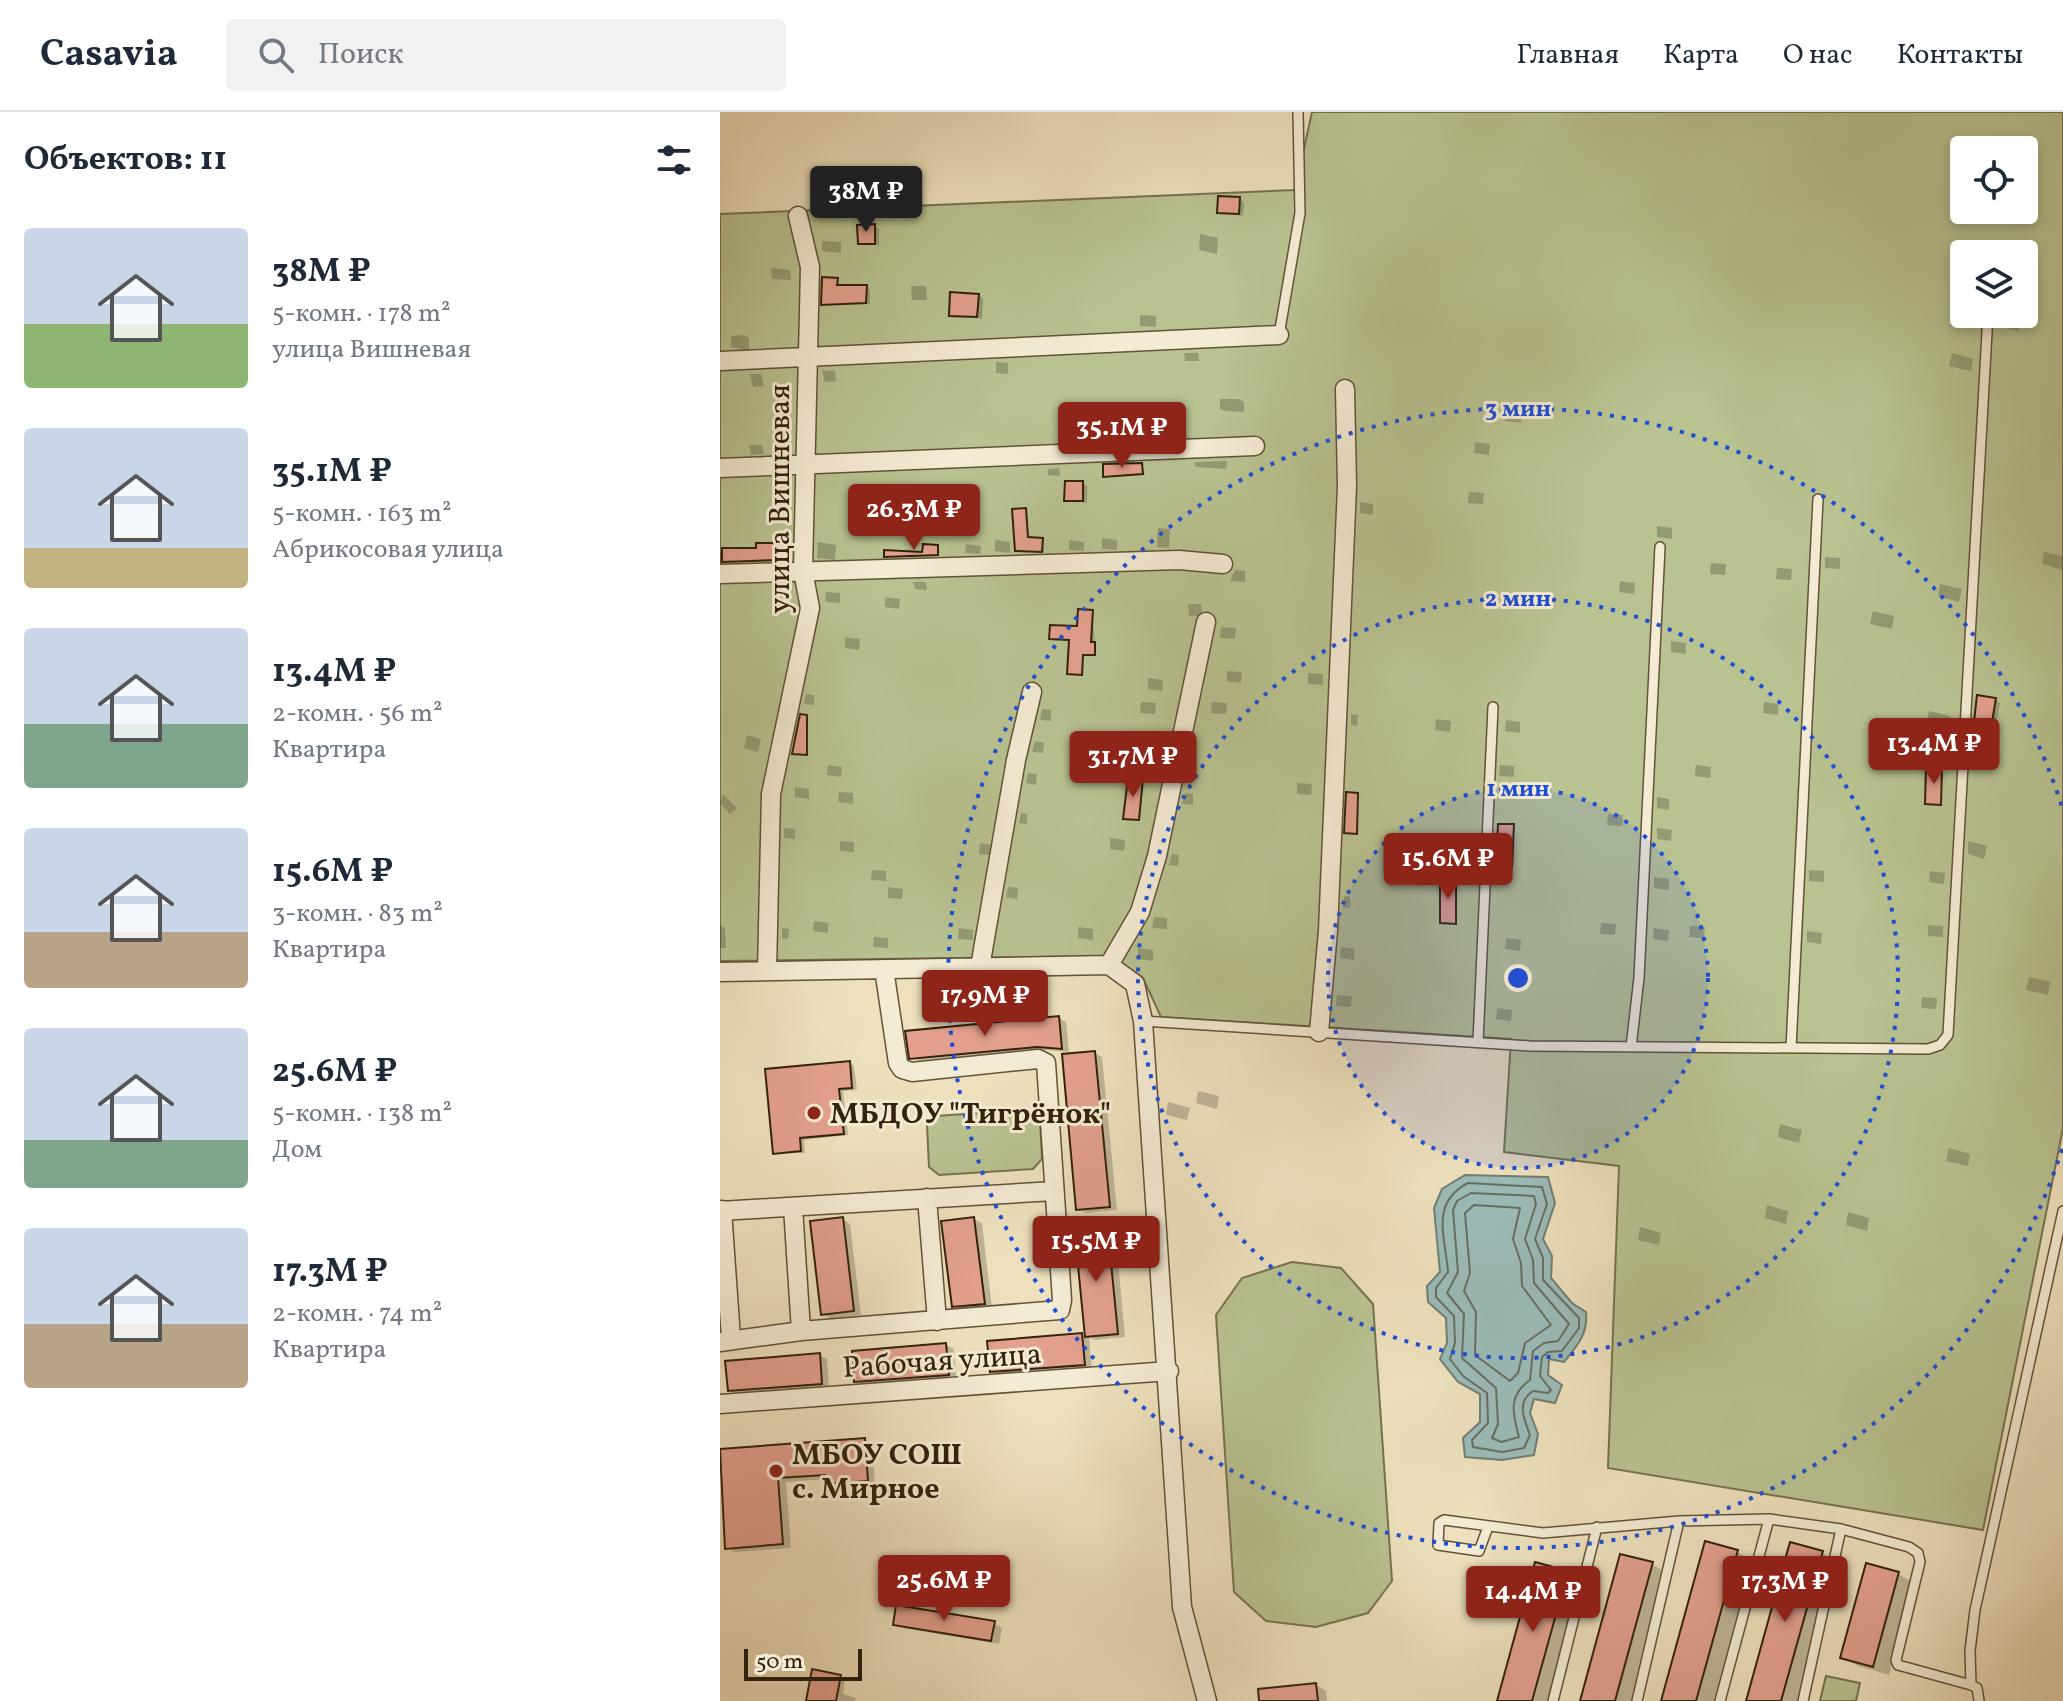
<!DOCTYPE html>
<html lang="ru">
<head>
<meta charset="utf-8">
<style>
	:root { --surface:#fff; --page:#f2f2f3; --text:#1f2937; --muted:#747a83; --line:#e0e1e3; --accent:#8f2418 }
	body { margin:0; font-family:Vollkorn,serif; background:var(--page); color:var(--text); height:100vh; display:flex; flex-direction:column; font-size:30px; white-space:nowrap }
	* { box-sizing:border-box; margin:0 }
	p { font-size:26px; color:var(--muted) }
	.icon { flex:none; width:44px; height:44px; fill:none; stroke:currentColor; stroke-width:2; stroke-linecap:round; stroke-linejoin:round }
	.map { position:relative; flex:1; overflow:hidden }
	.drawer { display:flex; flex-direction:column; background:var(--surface); width:720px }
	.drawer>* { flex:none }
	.fabs { position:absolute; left:1230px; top:24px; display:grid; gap:16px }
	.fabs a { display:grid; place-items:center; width:88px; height:88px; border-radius:8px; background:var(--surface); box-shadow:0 4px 12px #0003; font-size:40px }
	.scale { position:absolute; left:24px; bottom:20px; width:118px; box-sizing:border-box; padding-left:8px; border:4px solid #33220c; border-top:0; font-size:22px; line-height:28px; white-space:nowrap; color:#33220c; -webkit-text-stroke:6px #f4ebd4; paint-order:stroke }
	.price { position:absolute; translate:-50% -68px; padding:0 18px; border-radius:8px; background:var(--accent); color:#fff; font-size:26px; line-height:52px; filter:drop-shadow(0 2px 4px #0008) }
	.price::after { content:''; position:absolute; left:50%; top:48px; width:24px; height:18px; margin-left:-12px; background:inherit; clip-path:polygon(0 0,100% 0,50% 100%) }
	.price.selected { background:#222; color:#fff }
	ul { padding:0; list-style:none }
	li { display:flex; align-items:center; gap:24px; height:200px; padding:0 24px }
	li span { display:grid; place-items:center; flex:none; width:224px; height:160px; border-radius:8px; color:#555 }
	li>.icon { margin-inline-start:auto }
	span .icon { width:96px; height:96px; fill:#fffc; stroke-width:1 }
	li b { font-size:34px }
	h2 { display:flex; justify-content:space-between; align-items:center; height:96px; padding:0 24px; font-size:34px }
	header { display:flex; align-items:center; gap:48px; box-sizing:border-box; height:112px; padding:0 40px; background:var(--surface); border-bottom:2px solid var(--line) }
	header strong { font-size:38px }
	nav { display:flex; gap:44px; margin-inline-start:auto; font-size:28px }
	.search { width:560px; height:72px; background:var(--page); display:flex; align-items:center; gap:20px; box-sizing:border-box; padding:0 28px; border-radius:8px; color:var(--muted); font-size:30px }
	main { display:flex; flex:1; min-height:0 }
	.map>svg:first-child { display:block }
	.green { fill:#b9c291; stroke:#76724e; stroke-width:2; fill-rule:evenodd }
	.water { fill:#9bbbb8; stroke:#717e73; stroke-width:2 }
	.shadow { fill:#0003 }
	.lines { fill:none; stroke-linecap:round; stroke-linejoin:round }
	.shore { stroke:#676e62; stroke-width:2 }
	.building { fill:#e2a08d; stroke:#33220c; stroke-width:2 }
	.service-casing { stroke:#625238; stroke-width:12 }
	.minor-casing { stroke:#625238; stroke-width:21 }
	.service { stroke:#f4ebd4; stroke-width:9 }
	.minor { stroke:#f4ebd4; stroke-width:18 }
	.ring { fill:none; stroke:#1d4ed8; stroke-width:4; stroke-dasharray:4 8 }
	.poi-dot { fill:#8f2418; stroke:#f4ebd4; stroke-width:3 }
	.labels { text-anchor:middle; stroke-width:6; stroke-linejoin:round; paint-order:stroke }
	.street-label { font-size:30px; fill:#33220c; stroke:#f4ebd4 }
	.poi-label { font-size:30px; font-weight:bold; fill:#33220c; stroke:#f4ebd4; text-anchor:start }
	.centre { fill:#1d4ed8; stroke:#f4ebd4; stroke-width:4 }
	.ring-label { font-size:24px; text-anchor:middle; font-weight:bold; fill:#1d4ed8; stroke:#f4ebd4; stroke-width:6; stroke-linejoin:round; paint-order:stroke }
</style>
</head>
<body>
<header>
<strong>Casavia</strong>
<div class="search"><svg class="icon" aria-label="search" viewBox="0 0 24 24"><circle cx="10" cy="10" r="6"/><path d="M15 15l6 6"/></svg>Поиск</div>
<nav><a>Главная</a><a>Карта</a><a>О нас</a><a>Контакты</a></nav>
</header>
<main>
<section class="drawer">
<h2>Объектов: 11<svg class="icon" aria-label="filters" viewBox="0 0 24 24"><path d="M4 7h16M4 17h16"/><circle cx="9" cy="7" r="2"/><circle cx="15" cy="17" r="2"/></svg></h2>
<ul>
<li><span style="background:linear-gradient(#c9d6e8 60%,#8fb573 0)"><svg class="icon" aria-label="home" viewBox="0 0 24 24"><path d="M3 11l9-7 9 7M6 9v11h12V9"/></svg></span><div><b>38M ₽</b><p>5-комн. · 178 m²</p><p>улица Вишневая</p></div></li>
<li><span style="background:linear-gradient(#c9d6e8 75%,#c2b280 0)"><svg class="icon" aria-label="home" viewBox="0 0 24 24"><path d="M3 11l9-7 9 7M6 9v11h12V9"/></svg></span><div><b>35.1M ₽</b><p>5-комн. · 163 m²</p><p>Абрикосовая улица</p></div></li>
<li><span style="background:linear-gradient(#c9d6e8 60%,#7fa58c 0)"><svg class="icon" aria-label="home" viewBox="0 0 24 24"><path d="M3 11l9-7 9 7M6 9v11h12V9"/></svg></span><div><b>13.4M ₽</b><p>2-комн. · 56 m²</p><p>Квартира</p></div></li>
<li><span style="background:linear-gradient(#c9d6e8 65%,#b9a48a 0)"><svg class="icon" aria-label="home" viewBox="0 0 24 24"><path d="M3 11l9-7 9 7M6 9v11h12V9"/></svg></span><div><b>15.6M ₽</b><p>3-комн. · 83 m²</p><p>Квартира</p></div></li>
<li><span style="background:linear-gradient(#c9d6e8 70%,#7fa58c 0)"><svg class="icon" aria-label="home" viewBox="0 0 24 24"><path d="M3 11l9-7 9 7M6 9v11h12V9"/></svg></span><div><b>25.6M ₽</b><p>5-комн. · 138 m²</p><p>Дом</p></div></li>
<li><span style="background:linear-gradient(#c9d6e8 60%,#b9a48a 0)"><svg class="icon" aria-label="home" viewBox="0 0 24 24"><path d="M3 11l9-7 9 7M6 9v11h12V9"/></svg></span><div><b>17.3M ₽</b><p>2-комн. · 74 m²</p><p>Квартира</p></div></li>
</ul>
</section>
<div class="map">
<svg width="1343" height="1589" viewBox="0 0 1343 1589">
	<rect width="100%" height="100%" fill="#eee0bd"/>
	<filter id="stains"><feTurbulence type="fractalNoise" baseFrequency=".0025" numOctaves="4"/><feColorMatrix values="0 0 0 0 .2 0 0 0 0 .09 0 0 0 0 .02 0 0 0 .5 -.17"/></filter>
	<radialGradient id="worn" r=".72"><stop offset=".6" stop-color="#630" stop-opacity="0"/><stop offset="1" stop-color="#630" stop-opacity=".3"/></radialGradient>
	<path class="green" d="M592 0H1343V1016L1263 1418 888 1356 899 1054 784 1040 791 927 441 905 423 866 389 844 0 849V102L575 78ZM1244 38H1304V98H1244ZM1244 142H1304V202H1244Z
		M310 998 320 1007 322 1047 313 1057 219 1063 209 1055 207 1013 215 1004Z
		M572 1150 621 1156 653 1192 672 1469 648 1501 596 1515 546 1509 514 1480 496 1203 522 1166Z
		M1106 1564 1140 1571 1136 1589H1100Z"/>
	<path class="water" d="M745 1063 828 1065 835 1091 823 1127 832 1144 831 1166 852 1191 866 1200C868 1222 858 1233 844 1250L829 1247 828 1263 842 1273 835 1291 814 1287 810 1301 818 1322 814 1343 782 1348 745 1345 743 1326 760 1310V1282L738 1270 720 1247 727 1231 726 1206 708 1190 707 1174 720 1160 714 1096 722 1077Z"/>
	<path class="shadow" d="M519 87 524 90 523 104 499 100Z
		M154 114 159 117V133L140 131Z
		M480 122 498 126 497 142 479 138Z
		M102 129 121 130V141L102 139Z
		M51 156 70 158 71 168 52 167Z
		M117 168 121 175 150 177V192H103Z
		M191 174H206L207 188H192Z
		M258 184 263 186 262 207 231 202Z
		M1279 202 1300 207 1298 219 1277 213Z
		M420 203 436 204V215L420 214Z
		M24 223 29 226V238L11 235V224Z
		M464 241H478L479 249H465Z
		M1232 241 1253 247 1251 259 1229 254Z
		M276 250 288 251V262L276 261Z
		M102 258 115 259 116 269 105 270Z
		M30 262H41L44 274 33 275Z
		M500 287H519L524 290V300L504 299 500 297Z
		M786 298 801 300V311L785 309Z
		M443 309 461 311V327L443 325Z
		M386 316H399L400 327H386Z
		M755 330 770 332 769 343 754 341Z
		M29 333H42L44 342 31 343Z
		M474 350 505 349 507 350 506 357 476 355Z
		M421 353 425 363H385Z
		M339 356 340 364 328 363V357Z
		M363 371 367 374V391L346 388Z
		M749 380 764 381 763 392 748 391Z
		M640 390 653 392V403L640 401Z
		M185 398 189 401 190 412 168 410 167 399Z
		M306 398 309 427 324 429V440L298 439Z
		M937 414 952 416V427L937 425Z
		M438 416 450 417 449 436 437 435Z
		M382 426 397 428V438L382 437Z
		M275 428 290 430V441L275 439Z
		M349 428 364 430V439L349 438Z
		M98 430 116 433 115 448 97 446Z
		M246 432 261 434 260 442 245 441Z
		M55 433 58 449 0 452V441Z
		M1324 440 1343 444V458L1322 452Z
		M1105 445 1120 446V457L1105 456Z
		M991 451 1006 452 1005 463 990 462Z
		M1057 456 1072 457 1071 468 1056 467Z
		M515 458 525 459V470L510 469Z
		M900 469 915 471 914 482 899 480Z
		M193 470H206L207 478 195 477Z
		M1220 472 1242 477 1239 490 1218 484Z
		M106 480 120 481V491L105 490Z
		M165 485 180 487 179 497 165 495Z
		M468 492H481L482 500 478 504H469Z
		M1153 499 1174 504 1172 517 1150 512Z
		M372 500 376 543H364L363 563 351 562 359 516Z
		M501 515 516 516 515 527 500 526Z
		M125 525 140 527 139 538 125 536Z
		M951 529 966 531V542L951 540Z
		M507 559 522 560 521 571 507 569Z
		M588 561 603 562V573L588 572Z
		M428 566 443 568 442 579 428 577Z
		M86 582 94 583V593L84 592Z
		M1275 588 1280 591 1273 631 1259 628 1254 626Z
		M421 590 436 591 435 602 420 601Z
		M492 590 507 591 506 602 491 601Z
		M1044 590 1058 592V603L1043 601Z
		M322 597 331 598V609L320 608Z
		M1209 599 1230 604 1228 617 1207 611Z
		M631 602 638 603 637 614 631 613Z
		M716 607 731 609 730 620 715 618Z
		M786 608 800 610V621L785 619Z
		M27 623 41 627 38 640 24 636Z
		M315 629 324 631 323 641 312 640Z
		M108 653 122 655 121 665 107 663Z
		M780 653 794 654V665L779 664Z
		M976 653 991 655 990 666 975 664Z
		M1221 658 1222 693 1209 692Z
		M308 661 317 662 316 673 306 671Z
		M423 668 420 707H407Z
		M577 671 592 672 591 683 577 682Z
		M75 675 89 677V687L75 685Z
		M119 680 133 681V692L118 690Z
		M465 681 473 682V693L462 692Z
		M3 682 17 696 10 702 0 691Z
		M637 683 638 722 628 721Z
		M937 685 949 687V698L937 696Z
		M301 701 307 702V712L299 711Z
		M888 702 903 703 902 714 887 713Z
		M794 714 793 755 780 754Z
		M64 716 75 717V727L64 726Z
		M937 716 952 718 951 729 937 727Z
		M390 726 405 728 404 739 390 737Z
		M120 729 134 730V740L120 739Z
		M1248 729 1267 734 1264 747 1248 742Z
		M260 731 271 733 269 743 259 742Z
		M452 742 459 743 458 754 449 753Z
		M152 758 166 759V769L151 768Z
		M1089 758 1104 759V770L1089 769Z
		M1210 759 1225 761 1224 772 1209 770Z
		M934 765 949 767V778L934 776Z
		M168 775 183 777 182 787 168 786Z
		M288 775 298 776 297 787 286 785Z
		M624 784 630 785V796L623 795Z
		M434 805 447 806V817L432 816Z
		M94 809 108 811V821L93 819Z
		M881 811 896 812 895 823 880 822Z
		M0 813 5 816 6 836H0Z
		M1208 813 1223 814V825L1208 824Z
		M970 814 985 815 984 826 969 825Z
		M358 815 373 817V828L358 826Z
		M62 816 69 817 68 827 62 826Z
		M239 816 253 818V828L238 827Z
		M934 816 949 818 948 829 933 827Z
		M1087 819 1102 821 1101 832 1087 830Z
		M154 825 168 826V836L153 835Z
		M786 826 801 828 800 839 785 837Z
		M621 835 634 837V848L620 846Z
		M418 836 433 838V849L418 847Z
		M1309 865 1330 870 1328 883 1306 878Z
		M617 883 632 884 631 895 616 894Z
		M1202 885 1217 886 1216 897 1201 896Z
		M777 896 792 898 791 909 776 907Z
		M338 906 346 910 349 940 326 938 203 951 191 945Z
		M374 941 382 945 397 1098 366 1101 358 1097Z
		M130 951 134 954 137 978 123 979 128 1023 84 1028 85 1041H55Z
		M478 979 499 984 497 997 476 991Z
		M448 990 470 996 467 1008 446 1003Z
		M1060 1012 1082 1018 1079 1031 1058 1025Z
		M1229 1036 1250 1042 1248 1054 1226 1049Z
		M1047 1093 1068 1099 1066 1112 1045 1106Z
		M1128 1100 1149 1106 1147 1119 1126 1113Z
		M122 1107 130 1112 141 1203 111 1207 103 1202Z
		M254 1107 262 1111 272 1196 242 1198 234 1193Z
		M920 1115 941 1121 939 1133 918 1128Z
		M388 1122 396 1127 405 1225 375 1228 369 1225 372 1257 280 1263 272 1259 361 1223 367 1226 357 1125Z
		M226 1233 234 1237 236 1267 144 1273 136 1269Z
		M99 1243 107 1247 109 1276 17 1283 10 1278Z
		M144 1328 152 1333 155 1373 116 1376 108 1371V1367L66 1370 71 1436 14 1440 7 1436 0 1339Z
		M1017 1440 1033 1449 995 1589H943Z
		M1102 1441 1118 1450 1080 1589H1028Z
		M932 1452 948 1462 914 1589H862Z
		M847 1461 864 1470 831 1589H779Z
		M1178 1462 1194 1471 1169 1563 1138 1554 1122 1545Z
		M274 1511 282 1516 279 1532 183 1516 175 1512Z
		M94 1559 125 1567 123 1582 136 1586 135 1589H88Z
		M596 1573 606 1579 607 1589H541Z"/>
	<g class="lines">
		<path class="shore" d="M748 1071 822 1075 827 1092 815 1127 823 1146V1168L859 1206V1216L842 1239 828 1240 822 1245 820 1264 831 1278 828 1281 813 1279C796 1290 804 1307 810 1323L804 1336 782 1340 753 1335 752 1328 768 1311 767 1281 743 1264 730 1247 735 1231 734 1204 716 1185V1176L728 1160C725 1123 710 1091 748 1071Z
			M751 1081 814 1084 816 1092 805 1127 813 1148 814 1171 849 1212 838 1229 824 1231 813 1239 810 1268C787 1284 793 1302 799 1325L781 1330 772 1326 778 1312 776 1276 742 1246 744 1202 727 1181 738 1160 733 1098 737 1089Z
			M754 1093 800 1096 793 1127 801 1151 802 1174 831 1213 805 1231 798 1261 790 1269 755 1243 756 1200 744 1179 750 1161 745 1101Z"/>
	</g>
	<path class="building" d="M498 84 520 85 519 102 497 101Z
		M155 112V132H138L137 113Z
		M102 165 118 166 117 173H147L146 191 101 193Z
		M230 180 259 182 257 205 229 204Z
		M422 351 423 362 383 365V352Z
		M345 369H363V389H344Z
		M306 396 308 425 323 426 322 440 295 439 292 397Z
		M36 431H56V448L2 450V436H36Z
		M203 432 218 433V443L164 445V438L202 440Z
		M358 497 373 498 371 530H375V543H363L362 563 347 562 349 528 329 527 330 513 357 514Z
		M1257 583 1276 586 1269 629 1252 627Z
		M80 602 87 603V643L72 642Z
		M1206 655 1222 656 1221 693 1205 692Z
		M408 666H423L419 708 403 707Z
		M626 680 638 681 637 722 624 721Z
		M778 712H794L792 755H776Z
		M720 766 736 767V812L720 811Z
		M339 904 342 937 317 935 189 947 185 919Z
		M375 939 390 1095 356 1098 342 942Z
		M130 949 132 976 119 977 124 1022 80 1026 81 1039 53 1042 45 957Z
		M123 1105 134 1199 101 1203 90 1109Z
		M254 1105 265 1192 232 1195 221 1109Z
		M388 1120 398 1222 365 1225 355 1123Z
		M362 1221 365 1253 270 1260 267 1229Z
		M226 1231 229 1263 134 1270 132 1239Z
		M100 1241 102 1272 8 1279 5 1249Z
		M145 1326 148 1369 106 1372 105 1363 58 1366 63 1432 5 1437 0 1337Z
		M985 1429 1018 1438 976 1589H941Z
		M1070 1430 1103 1439 1061 1589H1026Z
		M900 1442 933 1450 895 1589H860Z
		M815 1450 848 1459 812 1589H777Z
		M1146 1451 1179 1460 1153 1555 1120 1546Z
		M176 1493 275 1509 271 1529 173 1513Z
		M92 1557 121 1563 116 1589H86Z
		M596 1571 598 1589H539L538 1577Z"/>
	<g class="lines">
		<g class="service-casing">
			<path id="service" d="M559 223 580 101 578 0
				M423 909 810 934 1208 937 1220 933 1228 923 1268 202
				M758 930 773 595
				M911 935 919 866 940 435
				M1071 936 1098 387
				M768 1415 759 1439 718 1433 719 1411 724 1408 823 1421 959 1409 1049 1407 1121 1417 1189 1435 1198 1441 1200 1450 1176 1548 1178 1553 1251 1573 1257 1576 1259 1589
				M1251 1573 1250 1539 1255 1498 1343 1099
				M833 1589 877 1415
				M917 1589 959 1409
				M1000 1589 1049 1407
				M1083 1589 1121 1417"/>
		</g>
		<g class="minor-casing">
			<path id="minor" d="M0 249 559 223
				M0 356 535 334
				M0 462 459 448 503 452
				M389 853 420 800 437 744 486 510
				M260 855 296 648 312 580
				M47 859 51 682 90 496 83 459 90 155 78 104
				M0 860 389 853 415 872 423 909 462 1495 487 1589
				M599 920 608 819 627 374 625 277
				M207 1086 217 1209
				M73 1095 81 1219
				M2 1098 11 1226
				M0 1099 334 1079
				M0 1230 81 1219 340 1198 342 1188 326 951 318 947 192 960 182 957 178 951 164 857
				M0 1292 449 1259"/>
		</g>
		<use href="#service" class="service"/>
		<use href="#minor" class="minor"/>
	</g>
	<circle cx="798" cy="866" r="190" fill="#1d4ed8" fill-opacity=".12"/>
	<g class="ring">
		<circle cx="798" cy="866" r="190"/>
		<circle cx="798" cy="866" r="380"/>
		<path d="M1342 1037A570 570 0 1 1 1342 695"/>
	</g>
	<g class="poi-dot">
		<circle cx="94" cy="1001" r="8"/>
		<circle cx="56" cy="1359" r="8"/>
	</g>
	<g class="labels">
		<g class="street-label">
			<text transform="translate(59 387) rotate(-90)" y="10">улица Вишневая</text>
			<text transform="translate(222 1248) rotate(-4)" y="10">Рабочая улица</text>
		</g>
		<g class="poi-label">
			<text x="110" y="1011">МБДОУ "Тигрёнок"</text>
			<text x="72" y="1352">МБОУ СОШ<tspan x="72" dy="34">с. Мирное</tspan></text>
		</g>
	</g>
	<circle cx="798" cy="866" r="12" class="centre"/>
	<g class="ring-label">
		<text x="798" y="304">3 мин</text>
		<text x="798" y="494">2 мин</text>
		<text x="798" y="684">1 мин</text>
	</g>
	<rect width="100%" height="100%" filter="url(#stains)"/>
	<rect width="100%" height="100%" fill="url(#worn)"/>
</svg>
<div class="fabs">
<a><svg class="icon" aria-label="locate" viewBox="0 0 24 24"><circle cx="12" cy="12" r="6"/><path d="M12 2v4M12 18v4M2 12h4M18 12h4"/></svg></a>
<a><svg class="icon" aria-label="layers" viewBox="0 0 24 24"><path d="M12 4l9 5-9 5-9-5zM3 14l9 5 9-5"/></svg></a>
</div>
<div class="scale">50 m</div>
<b class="price selected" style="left:146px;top:122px">38M ₽</b>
<b class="price" style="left:402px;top:358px">35.1M ₽</b>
<b class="price" style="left:194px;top:440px">26.3M ₽</b>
<b class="price" style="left:1214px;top:674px">13.4M ₽</b>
<b class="price" style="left:413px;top:687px">31.7M ₽</b>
<b class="price" style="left:728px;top:789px">15.6M ₽</b>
<b class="price" style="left:265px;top:926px">17.9M ₽</b>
<b class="price" style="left:376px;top:1172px">15.5M ₽</b>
<b class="price" style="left:224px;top:1511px">25.6M ₽</b>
<b class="price" style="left:1065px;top:1512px">17.3M ₽</b>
<b class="price" style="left:813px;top:1522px">14.4M ₽</b>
</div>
</main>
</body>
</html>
